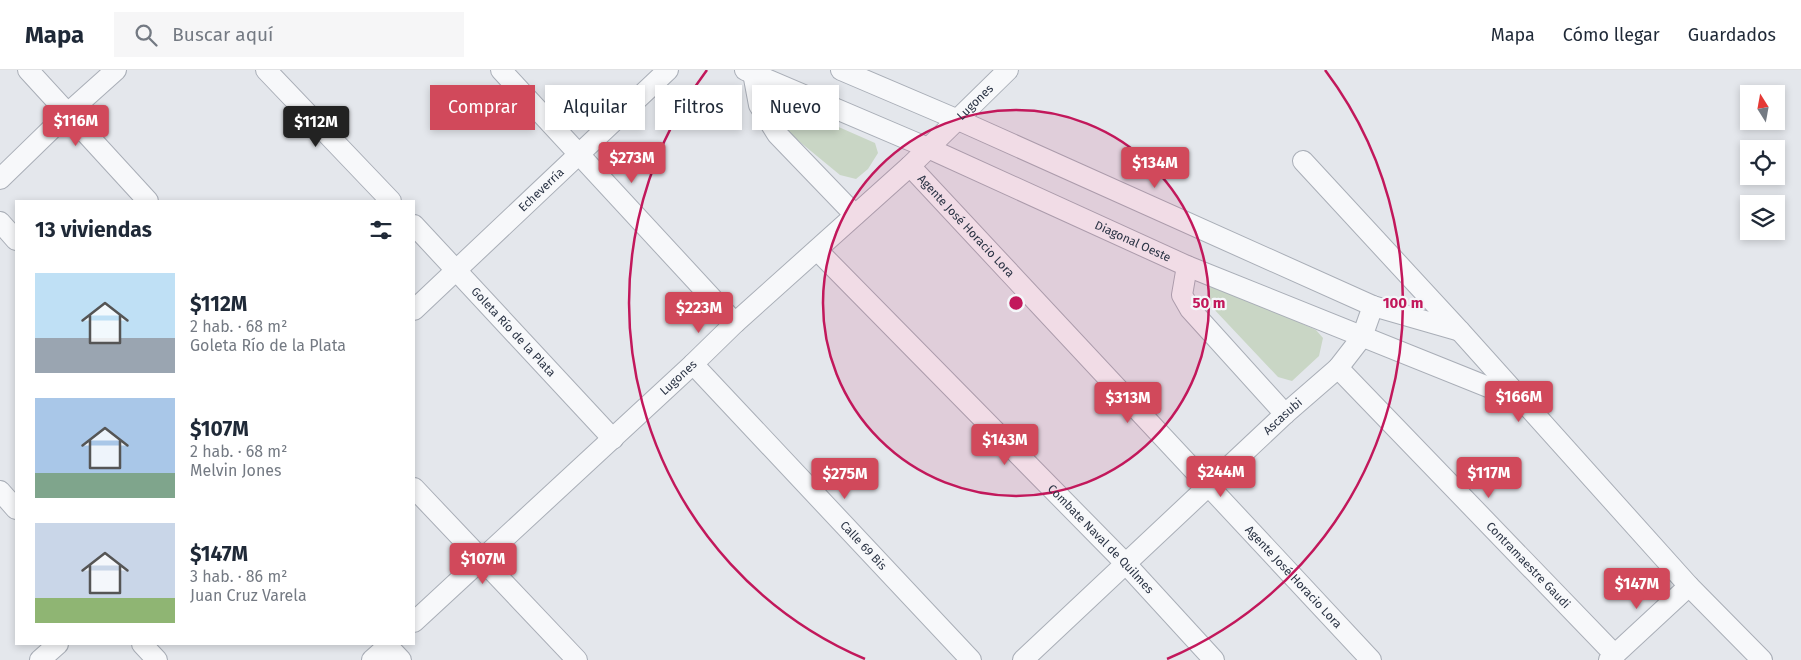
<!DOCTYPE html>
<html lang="es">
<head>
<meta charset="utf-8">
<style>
	:root { --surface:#fff; --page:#f6f6f7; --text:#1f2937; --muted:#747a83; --line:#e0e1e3; --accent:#d1495b }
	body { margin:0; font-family:"Fira Sans",sans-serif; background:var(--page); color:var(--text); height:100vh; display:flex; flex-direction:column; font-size:19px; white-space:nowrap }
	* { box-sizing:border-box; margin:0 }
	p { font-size:16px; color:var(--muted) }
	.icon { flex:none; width:28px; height:28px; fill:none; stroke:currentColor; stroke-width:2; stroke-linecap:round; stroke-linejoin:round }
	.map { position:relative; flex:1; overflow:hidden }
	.panel { position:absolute; left:15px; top:130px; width:400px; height:445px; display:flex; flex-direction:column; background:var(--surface); border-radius:0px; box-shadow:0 2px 8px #0003 }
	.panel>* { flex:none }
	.top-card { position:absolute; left:430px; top:15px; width:475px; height:45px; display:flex; gap:10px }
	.needle { width:32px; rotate:349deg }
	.controls { position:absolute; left:1740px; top:15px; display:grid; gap:10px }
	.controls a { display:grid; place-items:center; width:45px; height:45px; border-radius:0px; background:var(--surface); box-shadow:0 2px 8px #0003; font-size:25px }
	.price { position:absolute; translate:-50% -42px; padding:0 11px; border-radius:5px; background:var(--accent); color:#fff; font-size:16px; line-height:32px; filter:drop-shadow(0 1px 2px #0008) }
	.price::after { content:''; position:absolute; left:50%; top:30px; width:15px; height:11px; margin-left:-8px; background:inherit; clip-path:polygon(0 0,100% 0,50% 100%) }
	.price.active { background:#222; color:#fff }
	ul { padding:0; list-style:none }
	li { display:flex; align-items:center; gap:15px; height:125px; padding:0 20px }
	li span { display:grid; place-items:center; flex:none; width:140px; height:100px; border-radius:0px; color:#555 }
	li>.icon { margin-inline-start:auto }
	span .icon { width:60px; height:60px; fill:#fffc; stroke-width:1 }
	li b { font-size:21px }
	h2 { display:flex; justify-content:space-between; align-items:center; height:60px; padding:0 20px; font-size:21px }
	.chip { padding:0 18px; border-radius:0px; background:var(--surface); box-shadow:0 2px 8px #0003; font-size:18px; line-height:45px }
	.chip.active { background:var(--accent); color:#fff }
	header { display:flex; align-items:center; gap:30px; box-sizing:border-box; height:70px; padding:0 25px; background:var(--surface); border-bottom:1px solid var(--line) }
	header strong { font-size:24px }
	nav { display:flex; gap:28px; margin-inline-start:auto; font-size:18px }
	.search { width:350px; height:45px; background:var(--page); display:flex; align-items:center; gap:12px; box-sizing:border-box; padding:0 18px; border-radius:0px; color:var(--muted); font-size:19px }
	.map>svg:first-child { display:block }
	.green { fill:#c9d6c5 }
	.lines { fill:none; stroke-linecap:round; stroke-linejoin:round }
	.street-casing { stroke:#a9aeb7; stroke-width:22 }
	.street { stroke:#f7f8fa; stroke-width:20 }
	.ring { fill:none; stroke:#c2185b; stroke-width:2.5 }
	.labels { text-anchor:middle; stroke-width:4.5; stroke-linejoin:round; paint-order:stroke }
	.street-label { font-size:12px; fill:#2b3445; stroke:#f4f6f9 }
	.centre { fill:#c2185b; stroke:#f4f6f9; stroke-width:2.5 }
	.ring-label { font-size:15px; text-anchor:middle; font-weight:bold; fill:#c2185b; stroke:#f4f6f9; stroke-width:4.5; stroke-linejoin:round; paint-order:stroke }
</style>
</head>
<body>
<header>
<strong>Mapa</strong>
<div class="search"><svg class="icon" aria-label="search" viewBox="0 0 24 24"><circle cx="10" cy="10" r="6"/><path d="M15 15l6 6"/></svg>Buscar aquí</div>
<nav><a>Mapa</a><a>Cómo llegar</a><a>Guardados</a></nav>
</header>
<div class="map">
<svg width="1801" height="590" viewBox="0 0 1801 590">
	<rect width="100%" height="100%" fill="#e4e7ec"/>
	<path class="green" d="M800 40 875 73 878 83 868 99 856 109 840 105 789 63 786 50 790 42Z
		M1215 214 1316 260 1323 268 1319 286 1292 311 1278 307 1211 236 1209 218Z"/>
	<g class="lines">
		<g class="street-casing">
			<g id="street">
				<path d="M28 0 148 131"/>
				<path d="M266 0 391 131"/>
				<path d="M501 0 735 253"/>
				<path id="s1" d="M745 0 928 78 1187 196 1523 331"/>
				<path d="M841 0 956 49 1373 236 1460 261"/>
				<path d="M753 3 759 35 777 64 855 145"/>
				<path d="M1303 91 1460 261 1689 516 1762 590"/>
				<path id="s2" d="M910 96 1371 590"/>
				<path d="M0 109 68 43 116 0"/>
				<path d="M0 152 16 170"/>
				<path id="s3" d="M414 155 613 369"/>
				<path id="s4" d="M817 180 1126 494 1214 590"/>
				<path d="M1187 196 1182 225 1190 239 1285 344"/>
				<path id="s5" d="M414 240 668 0"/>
				<path id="s6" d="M693 294 971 590"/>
				<path id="s7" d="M1338 298 1615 585"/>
				<path d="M414 418 577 590"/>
				<path d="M0 421 16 439"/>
				<path id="s8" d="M414 552 693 294 735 253 910 96 1008 0"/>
				<path d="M142 574 157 590"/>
				<path d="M386 574 401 590"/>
				<path d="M40 590 58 574"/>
				<path d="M372 590 390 574"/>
				<path id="s9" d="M1023 590 1285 344 1338 298 1362 267 1373 236"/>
				<path d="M1609 590 1689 516"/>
			</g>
		</g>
		<use href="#street" class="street"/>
	</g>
	<circle cx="1016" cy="233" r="193" fill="#c2185b" fill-opacity=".12"/>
	<g class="ring">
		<circle cx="1016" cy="233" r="193"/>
		<path d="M865 589A387 387 0 0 1 707 0M1325 0A387 387 0 0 1 1167 589"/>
	</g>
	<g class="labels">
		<g class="street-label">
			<text dy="4" stroke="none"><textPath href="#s8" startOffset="765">Lugones</textPath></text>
			<text dy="4" stroke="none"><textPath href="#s5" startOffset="175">Echeverría</textPath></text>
			<text dy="4" stroke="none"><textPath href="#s2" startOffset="82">Agente José Horacio Lora</textPath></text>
			<text dy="4" stroke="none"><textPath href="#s1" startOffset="424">Diagonal Oeste</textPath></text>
			<text dy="4" stroke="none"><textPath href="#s3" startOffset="146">Goleta Río de la Plata</textPath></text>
			<text dy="4" stroke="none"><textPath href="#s8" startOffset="360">Lugones</textPath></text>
			<text dy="4" stroke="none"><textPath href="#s9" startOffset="356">Ascasubi</textPath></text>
			<text dy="4" stroke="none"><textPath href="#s4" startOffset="405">Combate Naval de Quilmes</textPath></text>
			<text dy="4" stroke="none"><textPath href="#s6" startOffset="249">Calle 69 Bis</textPath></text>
			<text dy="4" stroke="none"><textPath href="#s7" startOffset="274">Contramaestre Gaudi</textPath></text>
			<text dy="4" stroke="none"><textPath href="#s2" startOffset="562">Agente José Horacio Lora</textPath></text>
		</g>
	</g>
	<circle cx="1016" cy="233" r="8" class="centre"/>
	<g class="ring-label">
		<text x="1209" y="238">50 m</text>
		<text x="1403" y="238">100 m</text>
	</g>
</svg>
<div class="controls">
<a><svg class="needle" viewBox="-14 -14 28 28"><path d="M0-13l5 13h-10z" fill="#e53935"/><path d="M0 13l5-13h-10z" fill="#747a83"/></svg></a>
<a><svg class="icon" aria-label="locate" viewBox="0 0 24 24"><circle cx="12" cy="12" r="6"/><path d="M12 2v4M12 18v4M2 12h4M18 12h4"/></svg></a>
<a><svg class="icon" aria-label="layers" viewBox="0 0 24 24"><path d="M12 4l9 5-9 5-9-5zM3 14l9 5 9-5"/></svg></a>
</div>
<b class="price" style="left:76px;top:77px">$116M</b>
<b class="price active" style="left:316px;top:78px">$112M</b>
<b class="price" style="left:632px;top:114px">$273M</b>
<b class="price" style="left:1155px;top:119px">$134M</b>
<b class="price" style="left:699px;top:264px">$223M</b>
<b class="price" style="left:1519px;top:353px">$166M</b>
<b class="price" style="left:1128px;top:354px">$313M</b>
<b class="price" style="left:1005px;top:396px">$143M</b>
<b class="price" style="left:1221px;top:428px">$244M</b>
<b class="price" style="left:1489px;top:429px">$117M</b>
<b class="price" style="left:845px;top:430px">$275M</b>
<b class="price" style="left:483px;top:515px">$107M</b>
<b class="price" style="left:1637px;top:540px">$147M</b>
<div class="top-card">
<a class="chip active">Comprar</a>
<a class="chip">Alquilar</a>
<a class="chip">Filtros</a>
<a class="chip">Nuevo</a>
</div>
<section class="panel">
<h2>13 viviendas<svg class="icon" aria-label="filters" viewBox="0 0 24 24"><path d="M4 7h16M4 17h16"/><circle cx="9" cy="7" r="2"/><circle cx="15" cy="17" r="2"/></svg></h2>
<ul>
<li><span style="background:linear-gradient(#bfe0f5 65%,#9aa5b1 0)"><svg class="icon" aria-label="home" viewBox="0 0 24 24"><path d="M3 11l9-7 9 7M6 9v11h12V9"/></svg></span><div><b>$112M</b><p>2 hab. · 68 m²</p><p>Goleta Río de la Plata</p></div></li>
<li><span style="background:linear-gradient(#a9c7e8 75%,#7fa58c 0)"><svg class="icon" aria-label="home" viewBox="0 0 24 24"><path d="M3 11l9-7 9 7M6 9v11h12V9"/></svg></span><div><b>$107M</b><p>2 hab. · 68 m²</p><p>Melvin Jones</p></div></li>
<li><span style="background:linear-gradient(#c9d6e8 75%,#8fb573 0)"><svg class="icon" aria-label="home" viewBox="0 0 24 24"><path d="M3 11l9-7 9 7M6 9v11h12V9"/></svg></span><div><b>$147M</b><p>3 hab. · 86 m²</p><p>Juan Cruz Varela</p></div></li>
</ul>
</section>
</div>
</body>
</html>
